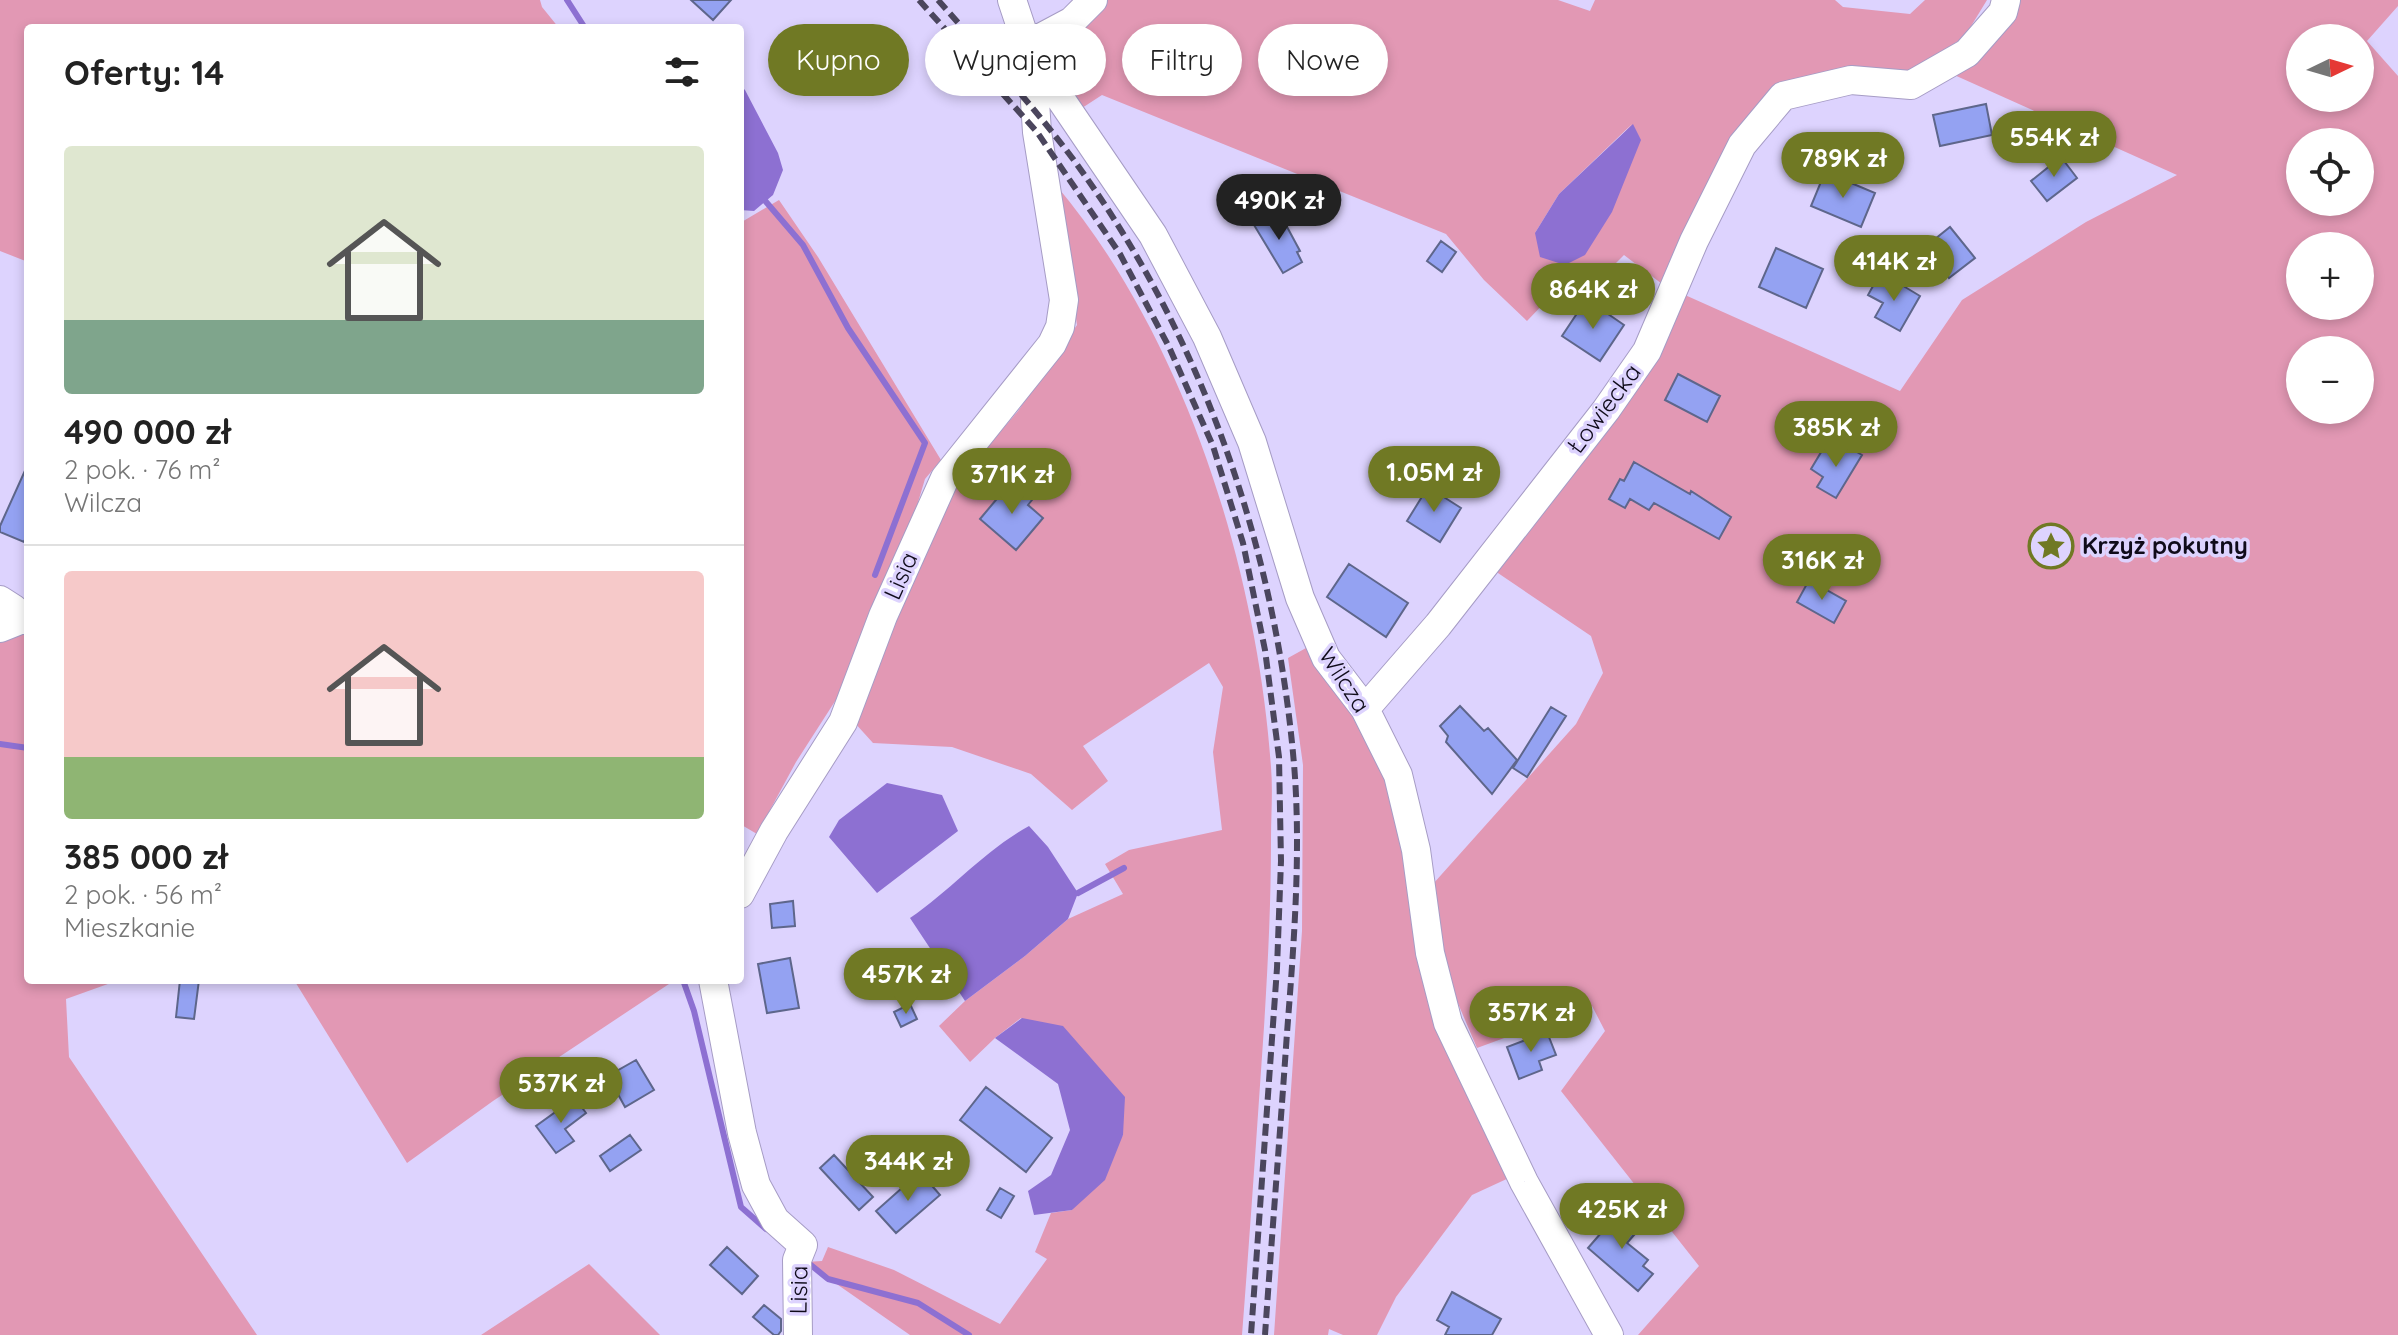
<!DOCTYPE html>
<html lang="pl">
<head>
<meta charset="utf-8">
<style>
	:root { --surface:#fff; --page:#f6f6f6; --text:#222; --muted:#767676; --line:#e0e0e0; --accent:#707924 }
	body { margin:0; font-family:Quicksand,sans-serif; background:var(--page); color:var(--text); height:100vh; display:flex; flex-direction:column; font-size:30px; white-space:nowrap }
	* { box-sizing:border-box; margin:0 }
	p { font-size:26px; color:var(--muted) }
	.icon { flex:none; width:44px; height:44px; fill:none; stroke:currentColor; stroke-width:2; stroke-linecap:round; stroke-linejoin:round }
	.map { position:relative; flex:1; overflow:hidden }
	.details { position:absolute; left:24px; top:24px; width:720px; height:960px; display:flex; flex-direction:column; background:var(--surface); border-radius:8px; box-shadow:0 4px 12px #0003 }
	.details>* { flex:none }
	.guide { position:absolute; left:768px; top:24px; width:760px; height:72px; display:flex; gap:16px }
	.needle { width:52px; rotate:85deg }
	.buttons { position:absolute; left:2286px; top:24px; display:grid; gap:16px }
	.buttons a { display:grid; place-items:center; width:88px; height:88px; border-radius:50%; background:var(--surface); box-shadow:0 4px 12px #0003; font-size:40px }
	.price { position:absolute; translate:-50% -68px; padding:0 18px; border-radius:28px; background:var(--accent); color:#fff; font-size:26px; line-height:52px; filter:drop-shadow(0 2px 4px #0008) }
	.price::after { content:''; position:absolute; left:50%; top:48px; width:24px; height:18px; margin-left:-12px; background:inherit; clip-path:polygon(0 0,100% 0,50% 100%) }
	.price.on { background:#222; color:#fff }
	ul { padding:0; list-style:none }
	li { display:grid; align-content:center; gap:16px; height:424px; padding:0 40px }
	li+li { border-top:2px solid var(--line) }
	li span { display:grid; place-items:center; height:248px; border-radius:8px; color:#555 }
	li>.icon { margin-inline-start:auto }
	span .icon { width:144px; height:144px; fill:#fffc; stroke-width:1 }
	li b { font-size:34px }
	h2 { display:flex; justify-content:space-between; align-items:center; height:96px; padding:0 40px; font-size:34px }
	.tag { padding:0 28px; border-radius:36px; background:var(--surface); box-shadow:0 4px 12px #0003; font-size:28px; line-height:72px }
	.tag.on { background:var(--accent); color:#fff }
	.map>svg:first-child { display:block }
	.green { fill:#e298b4; fill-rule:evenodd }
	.water { fill:#8d70d2 }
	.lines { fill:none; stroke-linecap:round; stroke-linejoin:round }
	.stream { stroke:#8d70d2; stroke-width:6 }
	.building { fill:#94a2f2; stroke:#5e668b; stroke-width:2 }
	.minor-casing { stroke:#a69cc5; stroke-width:30 }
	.minor { stroke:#fff; stroke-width:28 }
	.rail { stroke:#4b465d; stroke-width:6; stroke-dasharray:12 6; stroke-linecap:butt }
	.labels { text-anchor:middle; stroke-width:7; stroke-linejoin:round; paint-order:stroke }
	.street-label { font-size:24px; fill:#0f0b1a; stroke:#ddd3fe }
	.poi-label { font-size:24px; font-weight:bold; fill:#0f0b1a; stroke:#ddd3fe; text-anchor:start }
</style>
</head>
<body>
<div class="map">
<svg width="2398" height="1335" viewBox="0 0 2398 1335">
	<rect width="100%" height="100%" fill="#ddd3fe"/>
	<path class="green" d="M0 0H540L542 7 559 28H28V262L0 251Z
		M1107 0H1558L1590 11 1595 0H1835L1843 7 1910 14 1925 0H1987L1965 36 1912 74 1788 87 1666 287 1624 255 1588 291 1549 298 1527 321 1484 280 1446 234 1102 95 1082 108 1050 66 1049 52 1099 13ZM1632 124 1535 233 1559 194Z
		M2014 0H2398V6L2367 41 2398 76V1335H1638L1699 1266 1561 1091 1605 1031 1592 1006 1477 1048 1445 973 1433 884 1576 724 1603 673 1591 636 1495 571 1685 295 1900 391 1962 300 2086 222 2177 175 1952 74ZM2300 38H2360V98H2300ZM2300 142H2360V202H2300ZM2300 246H2360V306H2300ZM2300 350H2360V410H2300Z
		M1056 185C1185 338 1257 569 1271 767 1273 791 1271 815 1271 839 1271 902 1268 964 1264 1027 1257 1130 1250 1232 1242 1335H910L805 1262 822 1261 828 1247 894 1270 1000 1324 1047 1259 1035 1252 1051 1213 1072 1210 1123 1135 1021 1018 995 1038 970 1062 939 1026 965 1001 1025 956 1068 919 1123 894 1105 864 1129 850 1222 830 1213 752 1223 687 1209 663 1083 746 1108 781 1072 810 1031 774 952 747 873 743 854 722 921 553 959 480 1018 411 1077 325Z
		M779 200 818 257 941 460 925 479 907 539 839 695 796 762 757 834 740 824V223Z
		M28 630V980H119L66 999 69 1057 257 1335H0V639Z
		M1306 648 1353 716 1388 777 1407 848 1511 1177 1472 1195 1396 1297 1377 1335H1343L1329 1329 1328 1335H1274L1302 931 1303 765 1288 658Z
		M294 980H675L493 1101 407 1163Z
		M589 1264 660 1335H481Z"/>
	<path class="water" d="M740 85 745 90 778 153 783 170 773 195 754 211 740 210Z
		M1633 124 1641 140 1612 212 1585 255 1565 265 1540 257 1535 233 1559 194Z
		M887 783 942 795 958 831 877 893 829 837 839 820Z
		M1029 826 1048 847 1078 893 1068 919 1025 956 965 1001 910 918C951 890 985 850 1029 826Z
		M1022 1018 1063 1026 1125 1097 1123 1135 1105 1180 1072 1210 1034 1215 1028 1191 1051 1175 1070 1130 1058 1084 995 1038Z"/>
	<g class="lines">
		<path class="stream" d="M567 0 585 28
			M761 196 803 245 848 328 925 443 875 575
			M0 744 28 748
			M1078 893 1124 868
			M683 980 694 1011 741 1207 766 1229
			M806 1261 828 1279 918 1303 969 1335"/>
	</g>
	<path class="building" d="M691 0H731L713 20Z
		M1986 104 1992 135 1940 146 1933 115Z
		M2061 157 2077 178 2047 201 2031 181Z
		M1825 172 1875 193 1861 227 1811 206Z
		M1279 212 1300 251 1297 252 1302 262 1283 273 1254 225Z
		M1950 227 1975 258 1949 278 1945 273 1939 277 1924 257 1930 252 1925 247Z
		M1441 241 1456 252 1442 272 1427 261Z
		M1776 248 1823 269 1806 308 1759 287Z
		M1878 277 1892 286 1895 281 1920 296 1900 331 1875 317 1883 303 1868 295Z
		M1595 305 1624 325 1600 361 1562 336 1582 306 1590 312Z
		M1678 374 1720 396 1707 422 1665 400Z
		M1843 444 1862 455 1836 498 1817 487 1823 477 1811 469 1823 449 1835 457Z
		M1634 462 1690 494 1691 491 1731 517 1719 539 1654 503 1649 510 1630 499 1625 508 1609 499 1620 479 1624 481Z
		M28 464V532L24 542 0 532V526Z
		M1011 482 1032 500 1028 505 1043 518 1016 550 980 519Z
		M1428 487 1461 508 1440 542 1407 521Z
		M1349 564 1408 603 1386 637 1327 597Z
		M1809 580 1846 601 1834 623 1797 602Z
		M1460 706 1484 731 1488 728 1517 760 1492 794 1446 742 1448 736 1440 726Z
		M1551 707 1566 716 1527 777 1513 768Z
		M793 901 795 926 772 928 770 904Z
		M790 958 799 1008 767 1013 758 964Z
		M180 980H199L194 1019 176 1017Z
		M910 1004 917 1019 901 1027 894 1012Z
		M1547 1032 1556 1055 1539 1061 1542 1070 1519 1079 1507 1047Z
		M636 1060 654 1090 625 1107 608 1076Z
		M986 1087 1052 1138 1026 1172 960 1120Z
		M575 1098 586 1113 565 1129 574 1141 556 1153 536 1126Z
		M630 1135 641 1150 610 1171 600 1156Z
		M834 1155 873 1197 859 1210 820 1168Z
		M920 1172 940 1195 896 1233 876 1211Z
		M1000 1188 1014 1196 1001 1218 987 1210Z
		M1621 1210 1641 1227 1627 1243 1648 1260 1643 1266 1653 1274 1638 1291 1588 1248Z
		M727 1247 758 1276 742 1294 710 1265Z
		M1452 1292 1501 1319 1492 1335H1445L1449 1327 1437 1320Z
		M764 1305 781 1319V1331L778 1335H774L753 1317Z"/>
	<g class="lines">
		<g class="minor-casing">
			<path id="minor" d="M1012 0 1027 45 1049 82 1153 235 1207 337 1252 442 1300 598 1326 658 1365 709 1398 775 1416 850 1430 953 1448 1023 1524 1182 1609 1335
				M1027 45 1072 21 1093 0
				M0 600 14 609 20 620
				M0 628 20 620H28
				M1365 709 1438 625 1606 410 1647 351 1694 241 1742 145 1783 96 1851 80 1911 85 1967 53 2003 12 2006 0
				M740 894 774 831 843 722 883 616 945 478 1052 344 1060 327 1064 300 1037 132 1035 102 1049 82
				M713 980 742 1133 756 1185 775 1220 803 1245 797 1260 798 1335"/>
		</g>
		<use href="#minor" class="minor"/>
		<path class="rail" d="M919 0 1037 132 1120 254 1169 347 1213 446 1243 543 1265 650 1279 757 1281 861 1277 968 1251 1335
			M938 0C984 52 1031 103 1073 159 1200 332 1273 540 1293 753 1302 844 1294 942 1287 1033 1280 1134 1272 1234 1265 1335"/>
	</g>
	<defs>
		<g id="sight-ring" transform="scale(2.3)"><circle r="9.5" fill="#ddd3fe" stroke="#707924" stroke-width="1.5"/><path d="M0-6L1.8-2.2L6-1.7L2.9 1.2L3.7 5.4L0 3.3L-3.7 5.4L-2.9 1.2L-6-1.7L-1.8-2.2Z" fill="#707924"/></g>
	</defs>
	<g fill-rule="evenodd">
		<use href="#sight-ring" x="2051" y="546"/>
	</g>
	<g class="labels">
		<g class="street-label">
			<text transform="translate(1604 409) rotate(-53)" y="8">Łowiecka</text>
			<text transform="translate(901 576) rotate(-66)" y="8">Lisia</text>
			<text transform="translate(1344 680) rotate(57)" y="8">Wilcza</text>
			<text transform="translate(799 1290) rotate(-89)" y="8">Lisia</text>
		</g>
		<g class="poi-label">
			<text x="2082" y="554">Krzyż pokutny</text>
		</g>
	</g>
</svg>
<div class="buttons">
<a><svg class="needle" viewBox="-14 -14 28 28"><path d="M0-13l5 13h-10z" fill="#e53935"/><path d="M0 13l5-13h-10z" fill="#767676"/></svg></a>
<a><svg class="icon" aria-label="locate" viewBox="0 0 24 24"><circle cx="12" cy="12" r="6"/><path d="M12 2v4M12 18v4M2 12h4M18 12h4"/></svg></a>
<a>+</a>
<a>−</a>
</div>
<b class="price" style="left:2054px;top:179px">554K zł</b>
<b class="price" style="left:1843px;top:200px">789K zł</b>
<b class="price on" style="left:1279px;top:242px">490K zł</b>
<b class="price" style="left:1894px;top:303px">414K zł</b>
<b class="price" style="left:1593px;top:331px">864K zł</b>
<b class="price" style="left:1836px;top:469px">385K zł</b>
<b class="price" style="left:1434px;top:514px">1.05M zł</b>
<b class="price" style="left:1012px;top:516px">371K zł</b>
<b class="price" style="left:1822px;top:602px">316K zł</b>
<b class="price" style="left:906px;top:1016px">457K zł</b>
<b class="price" style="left:1531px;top:1054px">357K zł</b>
<b class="price" style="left:561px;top:1125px">537K zł</b>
<b class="price" style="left:908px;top:1203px">344K zł</b>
<b class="price" style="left:1622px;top:1251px">425K zł</b>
<div class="guide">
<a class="tag on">Kupno</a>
<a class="tag">Wynajem</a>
<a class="tag">Filtry</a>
<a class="tag">Nowe</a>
</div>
<section class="details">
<h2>Oferty: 14<svg class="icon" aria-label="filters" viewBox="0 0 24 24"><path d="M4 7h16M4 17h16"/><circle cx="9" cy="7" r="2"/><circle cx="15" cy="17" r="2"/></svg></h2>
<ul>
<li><span style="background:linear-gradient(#dfe7d0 70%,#7fa58c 0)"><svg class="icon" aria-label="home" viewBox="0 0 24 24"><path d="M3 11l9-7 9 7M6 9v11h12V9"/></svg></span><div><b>490 000 zł</b><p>2 pok. · 76 m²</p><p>Wilcza</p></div></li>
<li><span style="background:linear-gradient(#f6c9c9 75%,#8fb573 0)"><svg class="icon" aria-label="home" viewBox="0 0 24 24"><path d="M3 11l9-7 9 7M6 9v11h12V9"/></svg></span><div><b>385 000 zł</b><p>2 pok. · 56 m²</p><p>Mieszkanie</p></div></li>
</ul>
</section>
</div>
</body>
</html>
